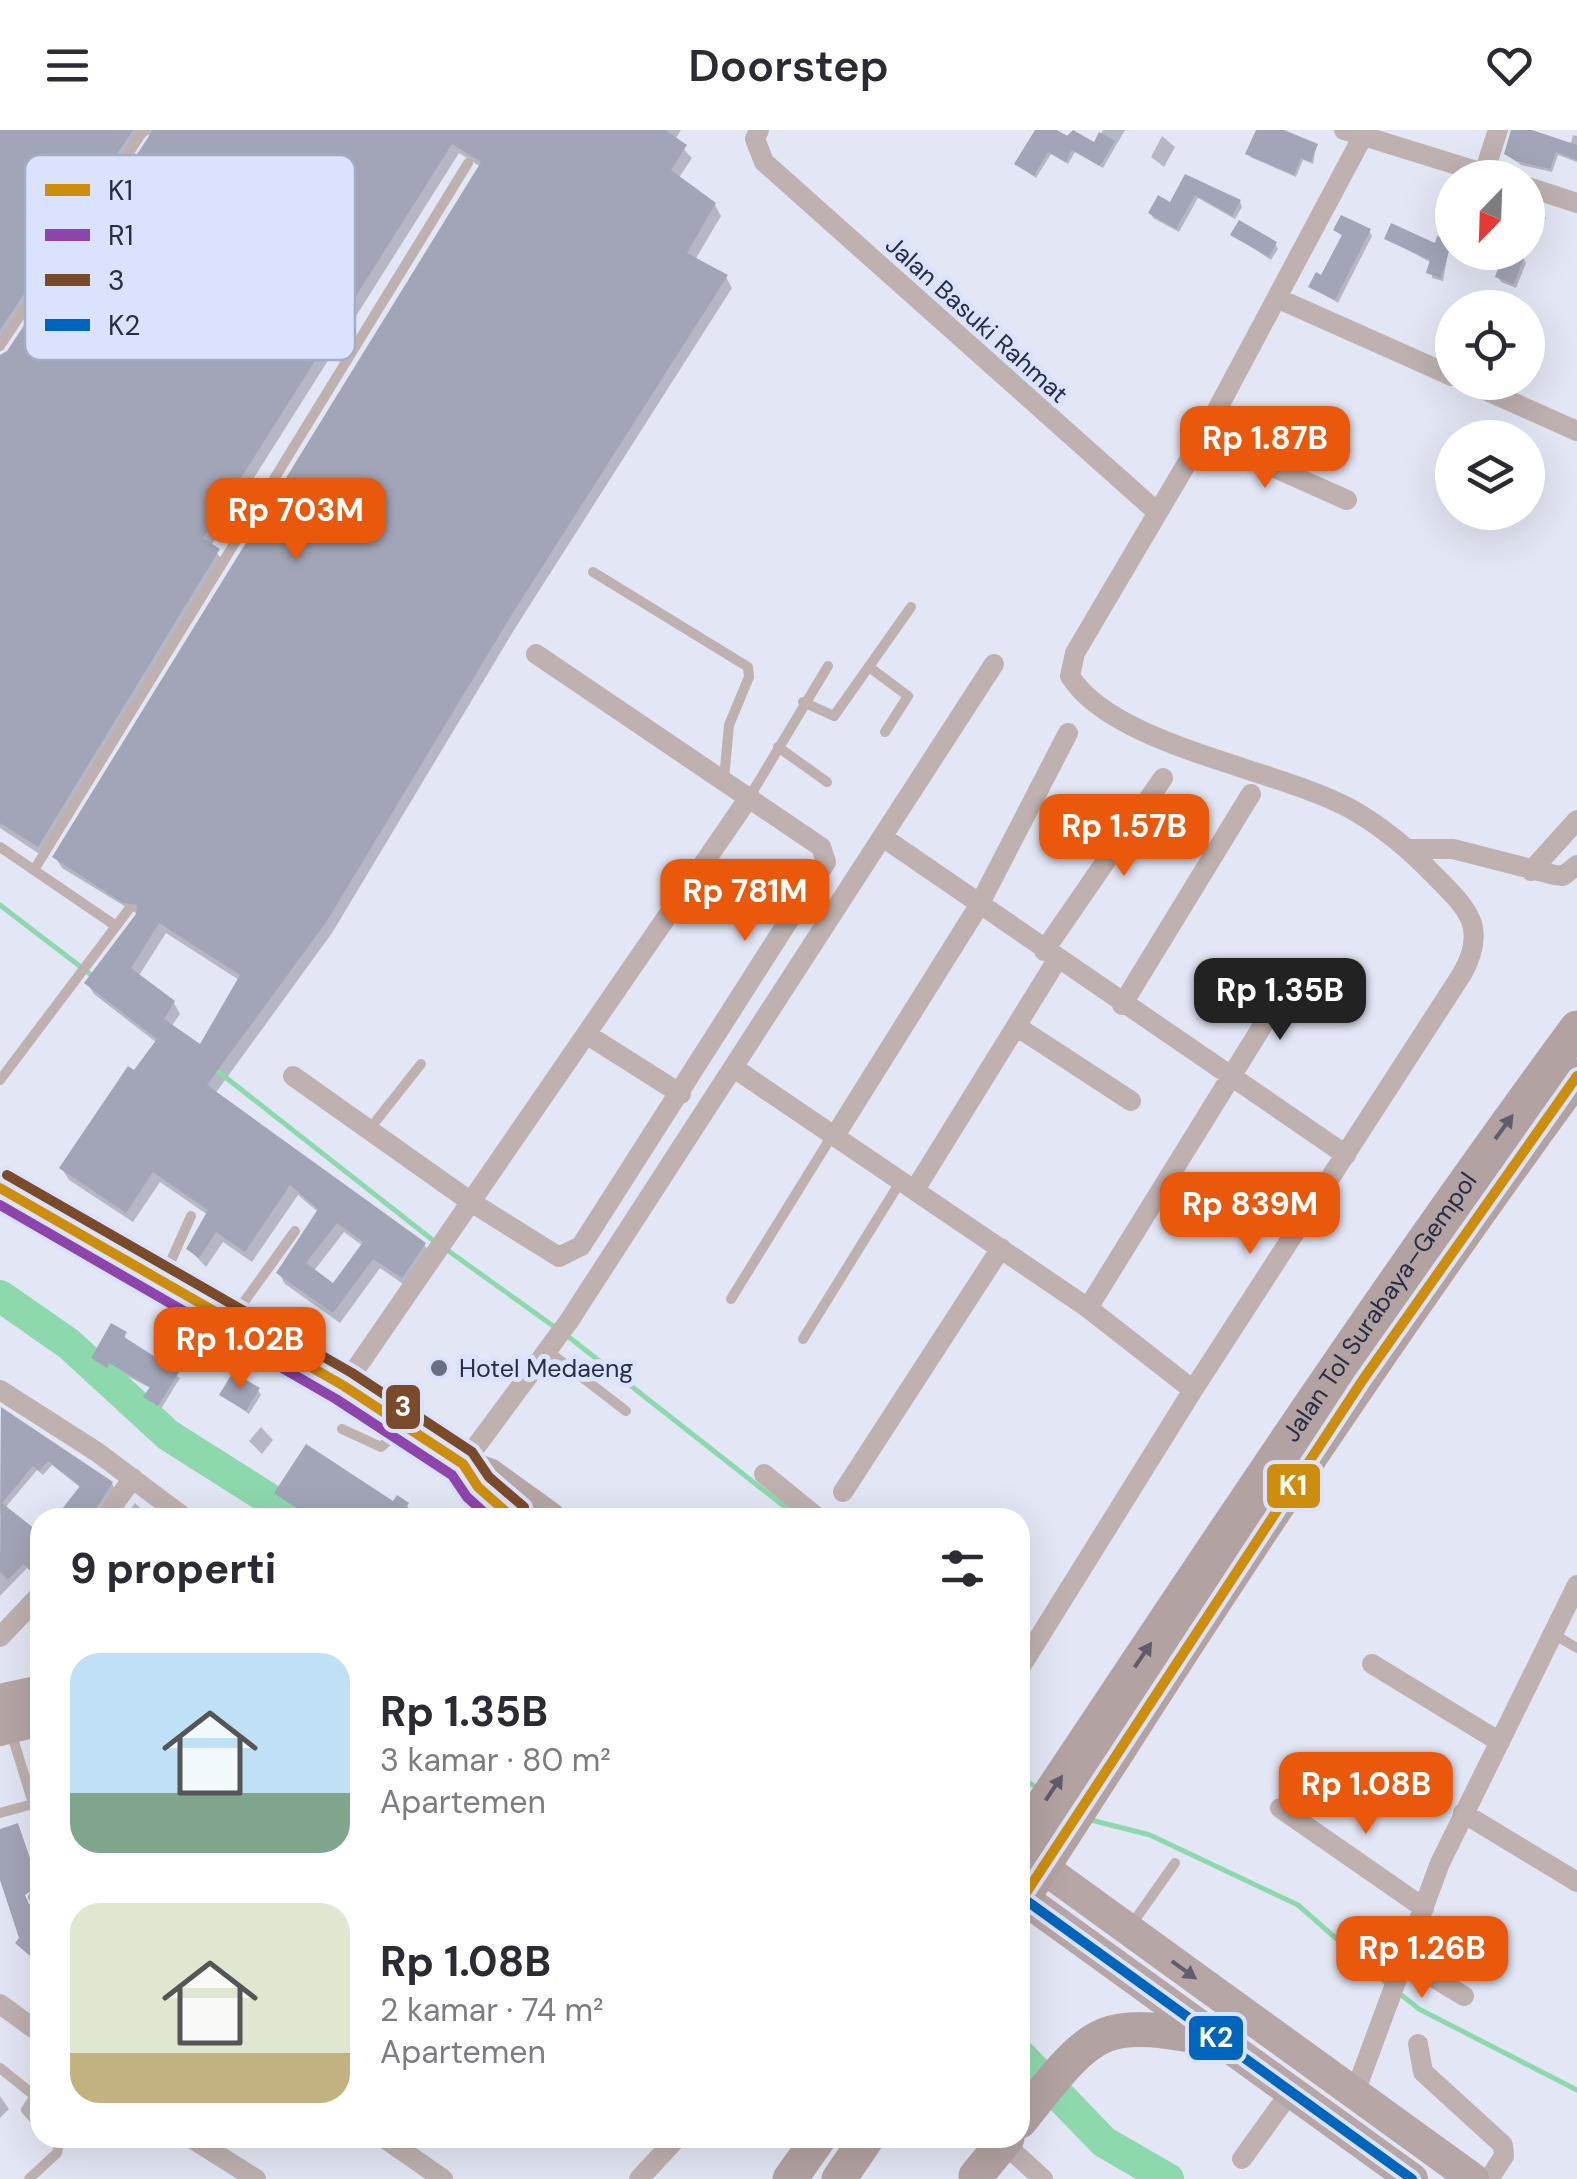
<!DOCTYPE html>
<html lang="id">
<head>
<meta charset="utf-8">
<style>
	:root { --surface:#fff; --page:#f2f2f3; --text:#2b2b33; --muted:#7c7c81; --accent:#ea580c }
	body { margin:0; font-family:"DM Sans",sans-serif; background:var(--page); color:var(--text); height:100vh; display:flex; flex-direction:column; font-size:38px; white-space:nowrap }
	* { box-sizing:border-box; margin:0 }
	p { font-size:32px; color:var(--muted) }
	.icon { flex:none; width:55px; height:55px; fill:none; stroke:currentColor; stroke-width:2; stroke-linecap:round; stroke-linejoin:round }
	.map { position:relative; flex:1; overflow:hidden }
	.details { position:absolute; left:30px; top:1378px; width:1000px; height:640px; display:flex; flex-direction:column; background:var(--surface); border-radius:30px; box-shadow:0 10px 40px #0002 }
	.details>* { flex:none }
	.needle { width:65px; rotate:203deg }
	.tools { position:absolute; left:1435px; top:30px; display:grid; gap:20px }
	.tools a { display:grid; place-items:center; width:110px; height:110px; border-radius:50%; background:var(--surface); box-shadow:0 10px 40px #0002; font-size:50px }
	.price { position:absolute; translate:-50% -85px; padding:0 22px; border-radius:20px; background:var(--accent); color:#fff; font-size:32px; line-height:65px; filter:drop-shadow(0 2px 5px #0008) }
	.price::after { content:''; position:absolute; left:50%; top:60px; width:30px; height:22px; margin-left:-15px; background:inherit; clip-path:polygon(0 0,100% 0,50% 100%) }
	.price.selected { background:#222; color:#fff }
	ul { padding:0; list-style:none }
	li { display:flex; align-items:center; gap:30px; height:250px; padding:0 40px }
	li span { display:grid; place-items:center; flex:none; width:280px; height:200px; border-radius:30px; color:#555 }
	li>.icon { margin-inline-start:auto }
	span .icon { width:120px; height:120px; fill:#fffc; stroke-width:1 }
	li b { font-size:42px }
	h2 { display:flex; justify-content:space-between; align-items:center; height:120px; padding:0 40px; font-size:42px }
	header { display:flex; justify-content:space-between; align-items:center; height:130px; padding:0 40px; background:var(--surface); font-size:45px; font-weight:600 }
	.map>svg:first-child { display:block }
	.shadow { fill:#0003; fill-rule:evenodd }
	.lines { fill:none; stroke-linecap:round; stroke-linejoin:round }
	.stream { stroke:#8ed8ae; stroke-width:5 }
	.river { stroke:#8ed8ae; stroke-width:32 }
	.building { fill:#a1a5b7; fill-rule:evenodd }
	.service { stroke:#beb1af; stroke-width:10 }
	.minor { stroke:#beb1af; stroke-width:20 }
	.trunk { stroke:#b6a6a6; stroke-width:32 }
	.motorway { stroke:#b3a2a2; stroke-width:35 }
	.motorway-bridge { stroke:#b3a2a2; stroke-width:35 }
	.bus-1-casing { stroke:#dbe2fd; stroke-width:18 }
	.bus-2-casing { stroke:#dbe2fd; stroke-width:18 }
	.bus-3-casing { stroke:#dbe2fd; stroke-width:18 }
	.bus-4-casing { stroke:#dbe2fd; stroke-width:18 }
	.bus-1 { stroke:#cd8e0e; stroke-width:10 }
	.bus-2 { stroke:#8e44ad; stroke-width:10 }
	.bus-3 { stroke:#7a4b2a; stroke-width:10 }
	.bus-4 { stroke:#0065bd; stroke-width:10 }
	.oneway { fill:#5f5c6b }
	.oneway2 { fill:#605d6d }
	.poi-dot { fill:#696e84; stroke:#dbe2fd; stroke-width:4 }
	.labels { text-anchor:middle; stroke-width:10; stroke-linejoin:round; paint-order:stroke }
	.street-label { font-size:25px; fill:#272d47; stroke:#dbe2fd }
	.poi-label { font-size:25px; fill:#272d47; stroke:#dbe2fd; text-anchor:start }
	.key { fill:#dbe2fd; stroke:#a5acc6; stroke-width:2.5 }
	.key-label { font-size:28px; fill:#272d47 }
	.line-badge { stroke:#dbe2fd; stroke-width:4 }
	.badge-label { font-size:28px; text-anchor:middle; font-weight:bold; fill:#fff }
</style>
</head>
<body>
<header><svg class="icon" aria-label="menu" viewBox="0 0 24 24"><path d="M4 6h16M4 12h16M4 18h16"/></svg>Doorstep<svg class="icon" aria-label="heart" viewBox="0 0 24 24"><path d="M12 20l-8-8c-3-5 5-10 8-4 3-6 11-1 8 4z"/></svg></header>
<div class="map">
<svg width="1577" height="2049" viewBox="0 0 1577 2049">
	<rect width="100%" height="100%" fill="#e3e7f5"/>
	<path class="shadow" d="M0 0H681L675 10 692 28 678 49 715 75 721 86 695 130 726 147 732 158 514 500 332 803 215 964 424 1114 431 1126 409 1158 380 1138 340 1193 285 1154 279 1143 318 1082 298 1065 252 1132 223 1112 206 1137 189 1119 208 1085 160 1052 133 1092 69 1050 62 1039 157 913 94 864 87 853 139 785 62 738 55 727 481 37 459 23 211 416 225 433 44 727 0 698V225L9 223 155 4 143 6 0 222ZM166 803 239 850 201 918 171 897 180 884 174 873 138 847ZM344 1102 363 1116 333 1157 313 1142Z
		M1038 0H1053L1094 16 1103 0H1125L1103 38 1075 22 1068 34 1051 24 1036 48 1017 34Z
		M1259 0 1316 16 1313 34 1303 30 1296 47 1250 27Z
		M1513 0H1527L1570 16 1573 5 1577 6V32L1558 25 1552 42 1521 35 1507 24Z
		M1162 6 1175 17 1164 37 1151 27Z
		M1186 47 1240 72 1242 77 1235 89 1198 68 1179 102 1153 88 1151 83 1171 75Z
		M1533 79 1546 87 1540 108 1528 102Z
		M1336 100 1369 101 1372 106 1338 173 1311 157 1322 148 1343 107Z
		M1233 105 1275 114 1278 119 1271 130Z
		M1387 109 1437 116 1450 113 1443 151 1432 148V133Z
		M1523 128 1526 133 1516 158 1501 152 1498 147Z
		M1470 164 1491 173 1493 178H1463Z
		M125 1204 126 1211 180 1248 161 1279 146 1267 152 1259 93 1228Z
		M258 1260 261 1265 249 1284 222 1265Z
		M1 1280 112 1353 114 1358 91 1388H57L81 1358 52 1335 43 1345 37 1340 0 1384Z
		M261 1297 273 1310 262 1324 249 1311Z
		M277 1363 407 1375 413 1386 304 1388 283 1374Z
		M135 1373 150 1388H124Z
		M13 1384 40 1406V1449L27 1438 0 1466V1423L5 1417 0 1400Z
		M0 1966 9 1979 0 1988Z"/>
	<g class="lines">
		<path class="stream" d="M0 775 94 847
			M215 939 434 1111
			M443 1117 556 1198
			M565 1204 799 1388
			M1020 1597 1025 1602 1020 1641
			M1020 1647 1039 1659
			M1091 1690 1150 1705 1298 1775 1388 1854
			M1400 1864 1419 1879 1577 1960"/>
		<path class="river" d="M0 1166 69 1214 168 1305 299 1388
			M1020 1925 1104 2012 1168 2049"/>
	</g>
	<path class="building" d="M0 0H133L0 200Z
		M153 0H665L687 15 671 40 716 73 687 123 728 145 509 489 327 791 207 955 426 1113 402 1148 373 1129 333 1183 276 1143 318 1079 290 1055 245 1122 216 1102 199 1128 186 1119 208 1080 153 1042 126 1083 59 1038 128 936 134 940 157 909 84 853 136 784 137 775 123 773 52 727 481 32 452 14 203 408 220 419 38 717 0 693V225L7 221ZM159 793 240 845 200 914 164 889 175 871 131 838ZM337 1093 363 1112 333 1153 306 1133Z
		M1035 0H1057L1067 6 1073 0 1094 12 1099 2 1115 11 1100 36 1072 20 1066 32 1048 22 1034 46 1014 34Z
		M1256 0H1284L1318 14 1311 32 1301 28 1294 45 1245 24Z
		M1511 0H1532L1577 15V30L1556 22 1550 39 1516 31 1504 24Z
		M1185 44 1241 70 1232 86 1195 65 1176 99 1148 83 1158 65 1170 72Z
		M1341 85 1371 99 1335 170 1308 157 1316 142 1321 145 1342 105 1333 100Z
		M1239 90 1277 112 1269 127 1230 105Z
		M1391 93 1435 113 1437 106 1452 111 1441 148 1426 143 1430 130 1384 109Z
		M1504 122H1526L1514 154 1495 147Z
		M111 1193 127 1202 124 1207 179 1242 158 1276 143 1267 150 1257 109 1233 107 1238 91 1228Z
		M233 1242 260 1258 246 1281 219 1265Z
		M1 1277 113 1352 90 1388H55L80 1356 48 1331 39 1341 33 1336 2 1373 40 1403V1448L23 1434 8 1450 0 1442Z
		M306 1314 393 1371 397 1365 409 1373 398 1388H311L274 1363Z
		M18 1693 39 1755 25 1765 29 1774H40V1813L30 1826 15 1813 19 1808 0 1750V1699Z"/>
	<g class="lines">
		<path class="service" d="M0 216 144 0
			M593 442 748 537 749 547 729 595 724 649
			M869 537 908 566 885 602
			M803 572 834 586 911 477
			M778 617 827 652
			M750 666 828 536
			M0 717 116 796
			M34 740 468 33
			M0 950 129 779
			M368 1001 421 934
			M165 1144 191 1086
			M731 1169 833 1004
			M236 1183 295 1101
			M803 1209 902 1049
			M548 1221 626 1281
			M342 1299 381 1317 400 1300
			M1553 1504 1577 1518
			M11 1602 40 1696
			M0 1683 33 1674
			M33 1767 40 1764
			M1132 1794 1175 1733
			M0 1938 35 1966 26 1980 40 1995
			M29 2049 57 2023 59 2014 53 2008"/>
		<path class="minor" d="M759 0 755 9 764 32 1157 382
			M1344 0 1499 48
			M1484 43 1498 0
			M1528 57 1577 73
			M1279 169 1452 246
			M1467 252 1577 301
			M1203 306 1347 370
			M884 708 1346 1025
			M1411 719H1453L1555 745 1563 746 1577 735
			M1531 741 1577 690
			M1044 821 1163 648
			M1122 875 1251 664
			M1016 896 1131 971
			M586 904 681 964
			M734 938 1088 1178 1193 1260
			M293 946 471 1072 559 1127 581 1116 826 732 821 717 536 524
			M836 1004 978 777 1068 603
			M916 1058 1057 830
			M1088 1178 1289 853
			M344 1256 750 666
			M0 1260 97 1322 185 1388
			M463 1334 569 1191 994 534
			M764 1344 818 1388
			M843 1362 1001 1118
			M104 1388 133 1348
			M0 1507 40 1465
			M1372 1534 1500 1612
			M1020 1538 1193 1260 1462 844C1488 798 1468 779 1435 746 1410 720 1383 697 1351 679 1279 639 1113 616 1070 546L1075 523 1203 306 1363 6
			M1280 1678 1424 1778
			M1463 1683 1577 1752
			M1406 1831 1464 1866
			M0 1874 40 1903
			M1418 1914 1423 1942 1503 2015 1504 2026 1489 2049
			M1354 1965 1440 1733 1577 1455
			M191 2008 256 2049
			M384 2008 443 2049
			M998 2008 1043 2049
			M1242 2029 1291 1961
			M639 2049 677 2008"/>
		<path class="trunk" d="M0 1058 233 1188 466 1336 489 1344 550 1388
			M0 1570 40 1561
			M0 1600 40 1590
			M1020 1721 1473 2049
			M1020 1766 1412 2049"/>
		<g class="motorway">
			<path d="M1113 1628C1261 1396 1414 1168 1577 946"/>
			<path id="s1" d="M1020 1709C1202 1436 1382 1162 1577 898"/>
			<path d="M1020 1991C1098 1892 1100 1888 1224 1911"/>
			<path d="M790 2049 819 2008"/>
			<path d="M839 2049 867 2008"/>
		</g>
		<path class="motorway-bridge" d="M1020 1772 1113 1628
			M976 2046 1007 2008"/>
		<g class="bus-1-casing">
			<path id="bus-1" d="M0 1058 344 1256 463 1334 478 1357 513 1388
				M1020 1772 1362 1251 1577 946"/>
		</g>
		<g class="bus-2-casing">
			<path id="bus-2" d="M0 1075 336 1269 452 1345 467 1367 490 1388"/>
		</g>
		<g class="bus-3-casing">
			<path id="bus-3" d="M7 1045 352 1243 472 1322 489 1347 524 1377"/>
		</g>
		<g class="bus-4-casing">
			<path id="bus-4" d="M1020 1766 1412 2049"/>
		</g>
		<use href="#bus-1" class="bus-1"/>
		<use href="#bus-2" class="bus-2"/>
		<use href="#bus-3" class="bus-3"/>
		<use href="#bus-4" class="bus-4"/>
	</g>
	<defs><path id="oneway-solid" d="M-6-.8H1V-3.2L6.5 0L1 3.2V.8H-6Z" transform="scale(2.5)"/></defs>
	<g class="oneway">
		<use href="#oneway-solid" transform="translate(1504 997) rotate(-54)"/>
		<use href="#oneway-solid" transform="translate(1143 1525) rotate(-56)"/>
		<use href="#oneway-solid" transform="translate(1054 1658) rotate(-56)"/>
	</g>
	<use class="oneway2" href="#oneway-solid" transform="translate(1184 1840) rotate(36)"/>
	<circle class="poi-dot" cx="439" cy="1238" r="10"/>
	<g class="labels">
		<g class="street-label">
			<text transform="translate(977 189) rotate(42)" y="9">Jalan Basuki Rahmat</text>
			<text dy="9" stroke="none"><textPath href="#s1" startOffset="642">Jalan Tol Surabaya–Gempol</textPath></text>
		</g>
		<g class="poi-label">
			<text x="459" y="1247">Hotel Medaeng</text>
		</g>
	</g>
	<rect x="25" y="25" width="330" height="205" rx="15" class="key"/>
	<rect x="45" y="54" width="45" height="12" fill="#cd8e0e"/>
	<rect x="45" y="99" width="45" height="12" fill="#8e44ad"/>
	<rect x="45" y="144" width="45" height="12" fill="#7a4b2a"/>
	<rect x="45" y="189" width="45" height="12" fill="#0065bd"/>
	<g class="key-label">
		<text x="108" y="70">K1</text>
		<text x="108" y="115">R1</text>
		<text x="108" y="160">3</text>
		<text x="108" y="205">K2</text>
	</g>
	<g class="line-badge">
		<rect x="384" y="1253" width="38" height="48" rx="10" fill="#7a4b2a"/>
		<rect x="1265" y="1332" width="57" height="48" rx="10" fill="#cd8e0e"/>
		<rect x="1187" y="1884" width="58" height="48" rx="10" fill="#0065bd"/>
	</g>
	<g class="badge-label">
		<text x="403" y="1286">3</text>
		<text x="1293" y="1365">K1</text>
		<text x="1216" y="1917">K2</text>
	</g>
</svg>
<div class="tools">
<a><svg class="needle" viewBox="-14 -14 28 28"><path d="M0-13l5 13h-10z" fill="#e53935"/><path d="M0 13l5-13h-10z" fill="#7c7c81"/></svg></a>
<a><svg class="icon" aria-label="locate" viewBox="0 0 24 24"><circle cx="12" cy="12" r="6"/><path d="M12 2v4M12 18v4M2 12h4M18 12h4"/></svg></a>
<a><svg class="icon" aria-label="layers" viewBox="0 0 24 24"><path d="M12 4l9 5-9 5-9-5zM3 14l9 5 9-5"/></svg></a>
</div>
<b class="price" style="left:1265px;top:361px">Rp 1.87B</b>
<b class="price" style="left:296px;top:433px">Rp 703M</b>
<b class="price" style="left:1124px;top:749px">Rp 1.57B</b>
<b class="price" style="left:745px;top:814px">Rp 781M</b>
<b class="price selected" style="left:1280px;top:913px">Rp 1.35B</b>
<b class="price" style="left:1250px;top:1127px">Rp 839M</b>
<b class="price" style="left:240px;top:1262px">Rp 1.02B</b>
<b class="price" style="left:1366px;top:1707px">Rp 1.08B</b>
<b class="price" style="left:1422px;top:1871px">Rp 1.26B</b>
<section class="details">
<h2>9 properti<svg class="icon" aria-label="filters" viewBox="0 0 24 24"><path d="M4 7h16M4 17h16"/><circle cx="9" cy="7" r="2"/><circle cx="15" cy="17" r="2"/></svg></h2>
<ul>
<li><span style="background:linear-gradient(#bfe0f5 70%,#7fa58c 0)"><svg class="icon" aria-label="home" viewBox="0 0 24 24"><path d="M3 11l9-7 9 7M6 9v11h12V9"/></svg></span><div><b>Rp 1.35B</b><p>3 kamar · 80 m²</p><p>Apartemen</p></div></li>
<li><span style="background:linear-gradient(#dfe7d0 75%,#c2b280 0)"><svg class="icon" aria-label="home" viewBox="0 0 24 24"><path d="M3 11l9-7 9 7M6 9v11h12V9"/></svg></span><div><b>Rp 1.08B</b><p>2 kamar · 74 m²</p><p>Apartemen</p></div></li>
</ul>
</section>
</div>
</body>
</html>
